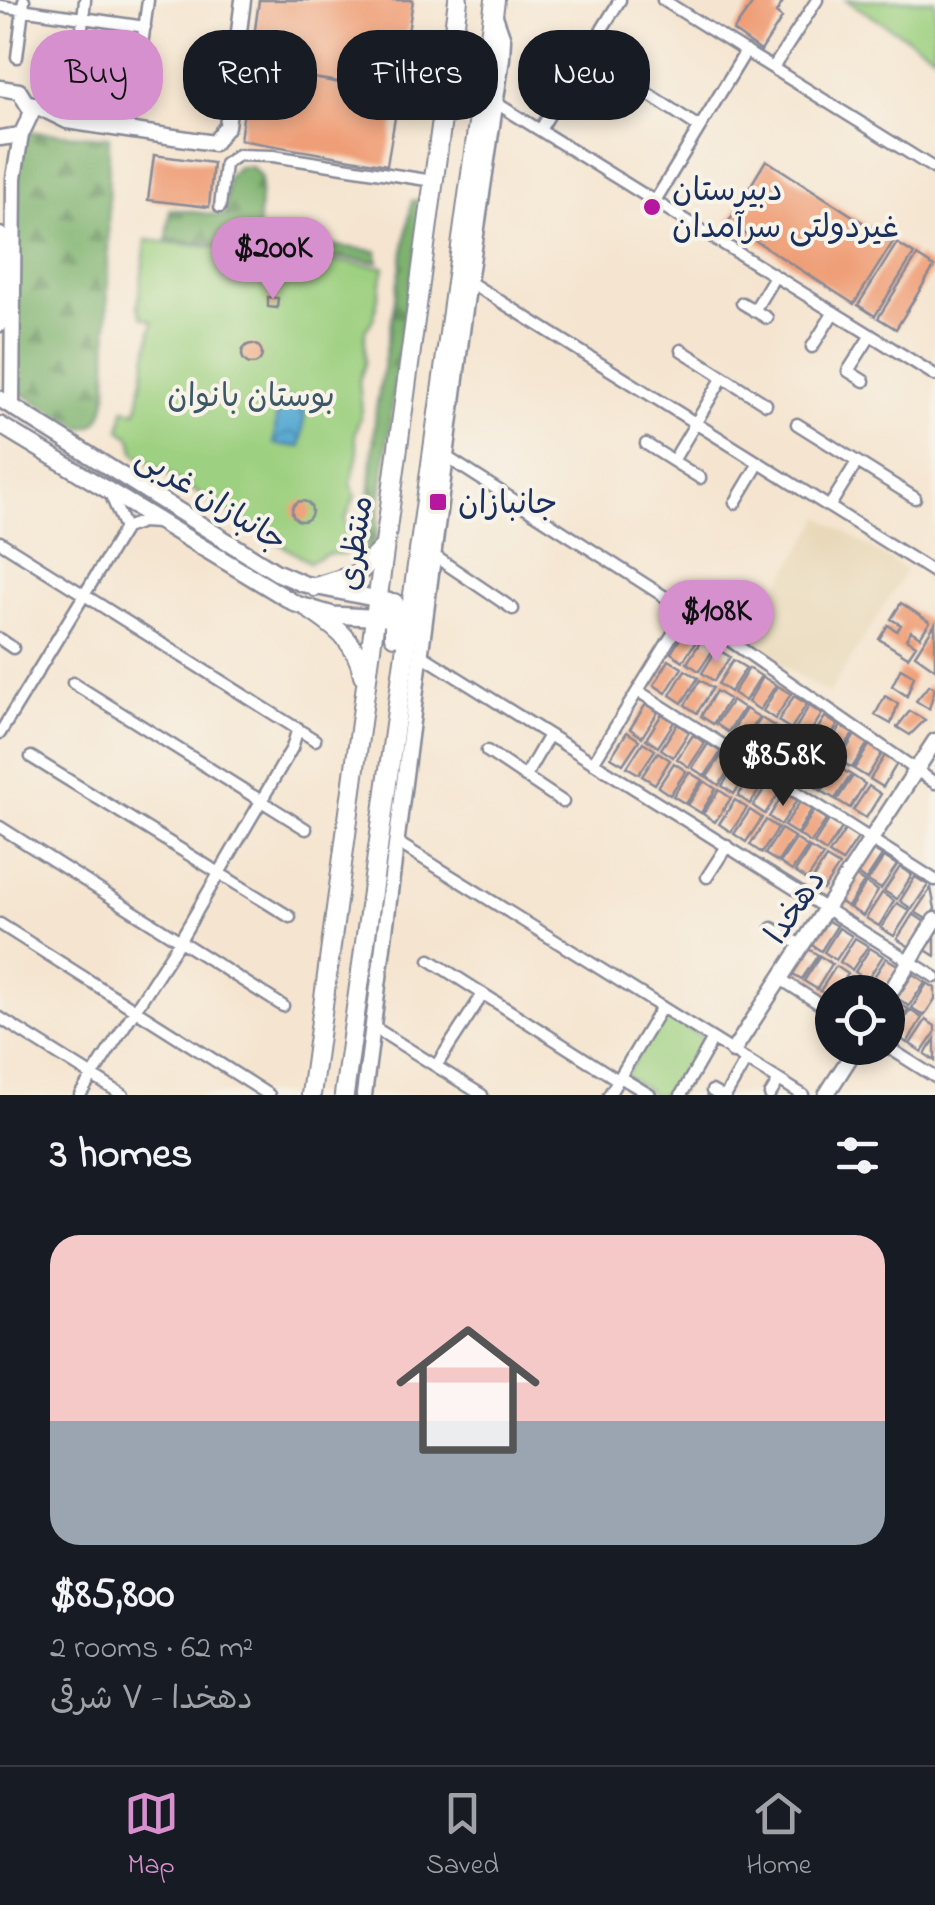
<!DOCTYPE html>
<html lang="en">
<head>
<meta charset="utf-8">
<style>
	:root { --surface:#171b24; --page:#242831; --text:#f1f3f6; --muted:#9ea1a6; --line:#363941; --accent:#d690ce }
	body { margin:0; font-family:"Indie Flower","Playpen Sans Arabic",sans-serif; background:var(--page); color:var(--text); height:100vh; display:flex; flex-direction:column; font-size:38px; white-space:nowrap }
	* { box-sizing:border-box; margin:0 }
	p { font-size:32px; color:var(--muted) }
	.icon { flex:none; width:55px; height:55px; fill:none; stroke:currentColor; stroke-width:2; stroke-linecap:round; stroke-linejoin:round }
	.map { position:relative; height:1095px; overflow:hidden }
	.drawer { display:flex; flex-direction:column; background:var(--surface); flex:1 }
	.drawer>* { flex:none }
	.top-card { position:absolute; left:30px; top:30px; width:875px; height:90px; display:flex; gap:20px }
	.controls { position:absolute; left:815px; top:975px; display:grid; gap:20px }
	.controls a { display:grid; place-items:center; width:90px; height:90px; border-radius:50%; background:var(--surface); box-shadow:0 5px 15px #0003; font-size:50px }
	.price { position:absolute; translate:-50% -85px; padding:0 22px; border-radius:35px; background:var(--accent); color:#111; font-size:32px; line-height:65px; filter:drop-shadow(0 2px 5px #0008) }
	.price::after { content:''; position:absolute; left:50%; top:60px; width:30px; height:22px; margin-left:-15px; background:inherit; clip-path:polygon(0 0,100% 0,50% 100%) }
	.price.selected { background:#222; color:#fff }
	ul { padding:0; list-style:none }
	li { display:grid; align-content:center; gap:20px; height:530px; padding:0 50px }
	li span { display:grid; place-items:center; height:310px; border-radius:30px; color:#555 }
	li>.icon { margin-inline-start:auto }
	span .icon { width:180px; height:180px; fill:#fffc; stroke-width:1 }
	li b { font-size:42px }
	h2 { display:flex; justify-content:space-between; align-items:center; height:120px; padding:0 50px; font-size:42px }
	.chip { padding:0 35px; border-radius:40px; background:var(--surface); box-shadow:0 5px 15px #0003; font-size:35px; line-height:90px }
	.chip.selected { background:var(--accent); color:#111 }
	.tabs { display:flex; justify-content:space-around; align-items:center; height:140px; border-top:2px solid var(--line); background:var(--surface); font-size:28px; color:var(--muted) }
	.tabs a { display:grid; justify-items:center; gap:5px }
	.tabs .selected { color:var(--accent) }
	.map>svg:first-child { display:block }
	.built { fill:#e9d9ba }
	.forest { fill:url(#forest-firs); stroke:#4c7066; stroke-width:2.5 }
	.green { fill:#9dd080; stroke:#5c806f; stroke-width:2.5 }
	.water { fill:url(#water-waves); stroke:#386c98; stroke-width:2.5 }
	.building { fill:#ef9f77 }
	.lines { fill:none; stroke-linecap:round; stroke-linejoin:round }
	.minor-casing { stroke:#888a97; stroke-width:15 }
	.tertiary-casing { stroke:#888a97; stroke-width:19 }
	.secondary-casing { stroke:#888a97; stroke-width:20 }
	.primary-casing { stroke:#888a97; stroke-width:22 }
	.minor { stroke:#fff; stroke-width:10 }
	.tertiary { stroke:#fff; stroke-width:14 }
	.secondary { stroke:#fff; stroke-width:15 }
	.primary { stroke:#fff; stroke-width:18 }
	.poi-dot { fill:#b5179e; stroke:#f7f3e8; stroke-width:4 }
	.labels { text-anchor:middle; stroke-width:8; stroke-linejoin:round; paint-order:stroke }
	.poi-label { font-size:32px; fill:#1b2f5e; stroke:#f7f3e8; text-anchor:start }
	.park-label { font-size:32px; fill:#3c5766; stroke:#f7f3e8 }
	.street-label { font-size:32px; fill:#1b2f5e; stroke:#f7f3e8 }
</style>
</head>
<body>
<div class="map">
<svg width="935" height="1095" viewBox="0 0 935 1095">
	<defs>
		<pattern id="forest-firs" width="22" height="20" patternUnits="userSpaceOnUse" patternTransform="scale(2.5)"><rect width="22" height="20" fill="#7eb26e"/><path d="M5 1l3.5 6h-7zM16 11l3.5 6h-7z" fill="#66915e"/></pattern>
		<pattern id="water-waves" width="16" height="10" patternUnits="userSpaceOnUse" patternTransform="scale(2.5)"><rect width="16" height="10" fill="#56a9d2"/><path d="M0 5q4-4 8 0t8 0" fill="none" stroke="#468aae"/></pattern>
	</defs>
	<rect width="100%" height="100%" fill="#f7f3e8"/>
	<filter id="ink" filterUnits="userSpaceOnUse"><feTurbulence type="fractalNoise" baseFrequency=".01" numOctaves="2"/><feDisplacementMap in="SourceGraphic" scale="20" xChannelSelector="R" yChannelSelector="G"/><feConvolveMatrix kernelMatrix="1 2 1 2 8 2 1 2 1" color-interpolation-filters="sRGB"/></filter>
	<filter id="wash" filterUnits="userSpaceOnUse"><feTurbulence type="fractalNoise" baseFrequency=".0048" numOctaves="4" result="noise"/><feDisplacementMap in="SourceGraphic" scale="40" xChannelSelector="R" yChannelSelector="G"/><feGaussianBlur stdDeviation="2.25" result="paint"/><feColorMatrix in="noise" values="0 0 0 0 0 0 0 0 0 0 0 0 0 0 0 0 0 1.4 0 .05"/><feComposite in="paint" operator="in"/></filter>
	<g filter="url(#wash)">
		<rect width="100%" height="100%" fill="#f5e5d0"/>
		<path class="built" d="M821 517 906 570 829 694 744 641Z"/>
		<path class="forest" d="M33 132 109 137 107 394C104 410 102 427 82 428L16 390 18 153 24 137Z
			M238 167H252L261 178 258 236 377 251 378 262 167 240 170 209 225 216 228 177Z
			M420 200 425 207 402 331 375 543 365 553 376 409 412 201Z"/>
		<path class="green" d="M846 0H935V55Z
			M146 240 384 267 374 318 365 331V364L359 381 362 411 355 434 358 453 351 483 355 496 345 520 349 543 346 554H328L309 562 135 454 131 438 120 430 124 409 137 411 153 321 142 317 138 307Z
			M663 1013 708 1041 676 1095H655L625 1076Z"/>
		<path class="water" d="M278 398 306 401 301 447 274 444Z"/>
		<g id="blocks">
			<path class="building" d="M259 0H413L399 91 313 78 399 94 387 165 240 140Z
				M755 0H784L776 13 782 18 761 51 733 31Z
				M154 155 213 163 209 207 148 200Z
				M766 160 893 242 854 304 728 223Z
				M897 243 914 254 875 316 858 305Z
				M917 256 934 267 896 329 878 318Z
				M268 297 278 298 277 308 268 307Z
				M242 354a10 10 0 1 1 20 0a10 10 0 1 1-20 0Z
				M292 511a10 10 0 1 1 20 0a10 10 0 1 1-20 0Z
				M901 603 930 622 920 637 911 631 906 639 916 645 908 657 879 639 888 625 897 631 901 625 891 619Z
				M935 624V669L915 655Z
				M686 629 699 637 683 661 671 653Z
				M702 639 715 647 699 671 687 663Z
				M717 649 730 657 714 681 702 673Z
				M669 660 682 668 666 693 654 685Z
				M733 660 746 668 730 692 718 684Z
				M749 668 761 676 745 701 733 693Z
				M901 668 914 676 907 696 892 686Z
				M685 670 698 678 682 703 670 695Z
				M763 677 776 685 760 710 748 702Z
				M700 680 713 688 697 713 685 705Z
				M929 685 935 688 929 709 916 701Z
				M778 686 791 694 775 719 763 711Z
				M716 691 729 699 713 724 701 716Z
				M794 696 807 704 791 729 778 721Z
				M885 696 898 704 891 724 875 715Z
				M732 700 744 708 728 732 716 724Z
				M646 704 658 712 642 737 630 729Z
				M809 706 822 714 806 739 794 731Z
				M746 709 759 717 743 741 731 733Z
				M910 711 925 720 910 735 897 727Z
				M662 714 674 722 658 747 646 739Z
				M825 717 838 725 822 749 810 741Z
				M761 718 774 726 758 750 745 742Z
				M677 724 689 732 673 757 661 749Z
				M841 726 853 734 837 758 825 750Z
				M777 728 790 736 774 760 761 752Z
				M627 732 639 740 623 764 611 757Z
				M693 735 705 743 689 767 677 759Z
				M855 735 868 743 852 768 839 760Z
				M792 738 805 746 789 770 777 762Z
				M643 742 655 750 639 774 627 767Z
				M708 744 721 752 705 776 692 768Z
				M870 744 883 752 867 777 854 769Z
				M808 749 821 757 805 781 793 773Z
				M658 752 670 760 655 784 642 776Z
				M723 753 735 761 719 785 707 777Z
				M886 754 898 762 883 787 870 779Z
				M824 758 836 766 820 790 808 782Z
				M737 762 750 770 734 794 722 786Z
				M674 763 686 771 670 795 658 787Z
				M838 767 851 775 835 799 822 791Z
				M689 772 702 780 686 804 673 796Z
				M753 772 766 780 750 804 738 796Z
				M853 776 865 784 850 808 837 800Z
				M704 781 716 789 701 813 688 805Z
				M769 782 781 790 765 814 753 806Z
				M869 786 881 794 866 818 853 810Z
				M719 790 731 798 715 822 703 814Z
				M784 793 797 800 781 825 769 817Z
				M735 800 747 808 731 832 719 824Z
				M800 802 812 809 797 834 784 826Z
				M750 810 762 818 746 842 734 834Z
				M814 811 827 819 811 843 799 835Z
				M766 820 778 828 762 853 750 845Z
				M829 820 842 828 826 852 814 844Z
				M781 829 794 837 778 862 765 854Z
				M845 830 858 838 842 862 829 854Z
				M796 839 808 847 792 871 780 863Z
				M810 848 823 856 807 880 795 872Z
				M869 848 882 856 866 880 854 872Z
				M884 857 897 865 881 889 868 881Z
				M826 858 839 866 823 890 811 882Z
				M900 867 912 875 897 899 884 891Z
				M851 874 864 882 848 907 835 899Z
				M915 877 928 885 912 909 900 901Z
				M866 883 878 891 863 916 850 908Z
				M931 888 935 909 928 920 915 912Z
				M882 893 894 901 879 926 866 918Z
				M897 903 910 911 894 936 881 928Z
				M913 914 925 922 910 947 897 939Z
				M824 919 837 926 821 951 809 943Z
				M839 928 852 936 836 960 824 952Z
				M935 932V956L924 949Z
				M855 938 868 946 852 970 840 962Z
				M805 947 818 955 802 979 789 972Z
				M870 948 883 956 867 980 855 972Z
				M820 956 832 964 817 989 804 981Z
				M886 958 899 966 883 991 870 983Z
				M836 966 848 974 832 999 820 991Z
				M913 974 925 982 909 1006 897 998Z
				M851 976 863 984 858 992H840Z
				M927 983 935 988V999L924 1016 912 1008Z
				M895 1001 908 1009 892 1033 888 1031V1013Z
				M910 1010 922 1018 907 1043 894 1034Z
				M926 1020 935 1026V1033L922 1052 910 1044Z
				M935 1039V1061L925 1054Z"/>
		</g>
	</g>
	<g filter="url(#ink)">
		<use href="#blocks" fill-opacity="0" stroke="#888a97" stroke-width="2.5"/>
		<g class="lines">
			<g class="minor-casing">
				<path id="minor" d="M663 0 935 169
					M0 6 145 27
					M587 54 699 127
					M17 57 24 0
					M773 68 817 0
					M77 74 85 0
					M496 103 935 375
					M134 105 148 0
					M540 130 620 0
					M655 201 746 51
					M220 207 225 164 238 155 273 156 433 181
					M468 281 935 573
					M742 303 767 318
					M754 311 775 276
					M812 347 834 312
					M681 350 766 404
					M864 381 848 371 871 335
					M797 424 915 498
					M646 444 700 478
					M445 456 687 611 935 783
					M673 461 723 377
					M112 498 125 528
					M735 503 759 463
					M829 507 857 462
					M125 528 142 522 157 523
					M0 542 315 740
					M433 555 513 609
					M0 639 13 648
					M420 654 935 977
					M73 683 306 829
					M638 691 935 880
					M0 733 125 528
					M487 751 563 802
					M31 757 290 917
					M593 763 687 611
					M525 777 549 735
					M0 827 283 1006
					M395 841 803 1095
					M707 877 727 846
					M0 924 269 1095
					M772 928 801 945
					M430 960 618 1080
					M779 978 832 1012
					M0 1018 123 1095
					M372 1026 482 1095
					M889 1048 935 1077
					M436 1066 483 994
					M620 1077 650 1095
					M712 1091 719 1095
					M80 1095 179 942 292 748 298 728
					M609 1095 662 1007
					M681 1095 713 1039
					M726 1095 746 1060
					M770 1095 779 1080"/>
			</g>
			<g class="tertiary-casing">
				<path id="tertiary" d="M0 88 19 91 32 112 21 135 0 138
					M30 103 67 121 214 143 227 126 243 0
					M0 235V324
					M12 406 14 178 21 135
					M888 996 935 920
					M733 1051 935 741
					M364 1095 464 316 502 58 503 39 494 13
					M826 1095 856 1048"/>
			</g>
			<g class="secondary-casing">
				<path id="secondary" d="M0 399 276 572 304 584 388 601
					M0 425 296 604 333 615 384 618"/>
			</g>
			<g class="primary-casing">
				<path id="primary" d="M315 587 357 574 384 547
					M309 609C336 627 357 642 363 675
					M394 636V603
					M311 1095 458 0
					M344 1095 495 0"/>
			</g>
			<use href="#minor" class="minor"/>
			<use href="#tertiary" class="tertiary"/>
			<use href="#secondary" class="secondary"/>
			<use href="#primary" class="primary"/>
		</g>
	</g>
	<g class="poi-dot">
		<circle cx="652" cy="207" r="10"/>
		<rect x="428" y="492" width="20" height="20" rx="5"/>
	</g>
	<g class="labels">
		<g class="poi-label">
			<text x="672" y="200">دبیرستان<tspan x="672" dy="37">غیردولتی سرآمدان</tspan></text>
			<text x="458" y="513">جانبازان</text>
		</g>
		<g class="park-label">
			<text x="251" y="406">بوستان بانوان</text>
		</g>
		<g class="street-label">
			<text transform="translate(212 498) rotate(32)" y="11">جانبازان غربی</text>
			<text transform="translate(354 543) rotate(-82)" y="11">منتظری</text>
			<text transform="translate(794 906) rotate(-56)" y="11">دهخدا</text>
		</g>
	</g>
</svg>
<div class="controls">
<a><svg class="icon" aria-label="locate" viewBox="0 0 24 24"><circle cx="12" cy="12" r="6"/><path d="M12 2v4M12 18v4M2 12h4M18 12h4"/></svg></a>
</div>
<b class="price" style="left:273px;top:302px">$200K</b>
<b class="price" style="left:716px;top:665px">$108K</b>
<b class="price selected" style="left:783px;top:809px">$85.8K</b>
<div class="top-card">
<a class="chip selected">Buy</a>
<a class="chip">Rent</a>
<a class="chip">Filters</a>
<a class="chip">New</a>
</div>
</div>
<section class="drawer">
<h2>3 homes<svg class="icon" aria-label="filters" viewBox="0 0 24 24"><path d="M4 7h16M4 17h16"/><circle cx="9" cy="7" r="2"/><circle cx="15" cy="17" r="2"/></svg></h2>
<ul>
<li><span style="background:linear-gradient(#f6c9c9 60%,#9aa5b1 0)"><svg class="icon" aria-label="home" viewBox="0 0 24 24"><path d="M3 11l9-7 9 7M6 9v11h12V9"/></svg></span><div><b>$85,800</b><p>2 rooms · 62 m²</p><p>دهخدا - ۷ شرقی</p></div></li>
</ul>
</section>
<nav class="tabs">
<a class="selected"><svg class="icon" aria-label="map" viewBox="0 0 24 24"><path d="M3 6l6-2 6 2 6-2v14l-6 2-6-2-6 2zM9 4v14M15 6v14"/></svg>Map</a>
<a><svg class="icon" aria-label="saved" viewBox="0 0 24 24"><path d="M7 4h10v16l-5-4-5 4z"/></svg>Saved</a>
<a><svg class="icon" aria-label="home" viewBox="0 0 24 24"><path d="M3 11l9-7 9 7M6 9v11h12V9"/></svg>Home</a>
</nav>
</body>
</html>
